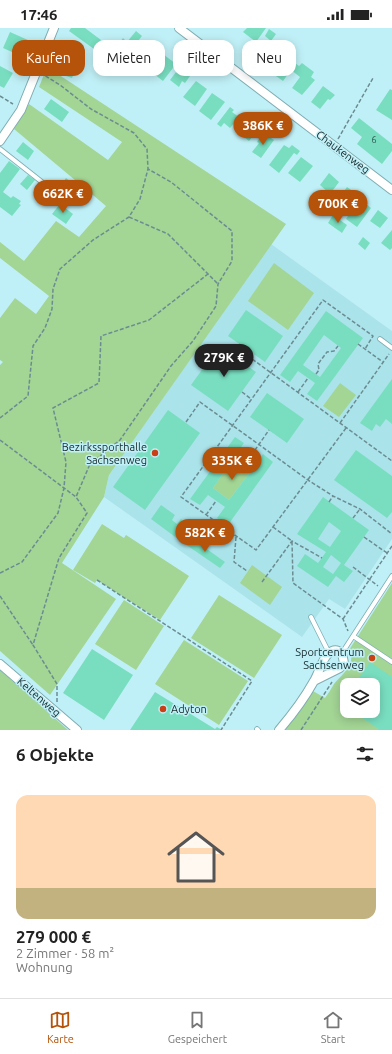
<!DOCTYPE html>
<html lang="de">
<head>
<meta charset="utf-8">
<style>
	:root { --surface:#fff; --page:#f2f2f2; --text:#222; --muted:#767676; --line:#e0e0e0; --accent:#b45309 }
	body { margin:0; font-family:Ubuntu,sans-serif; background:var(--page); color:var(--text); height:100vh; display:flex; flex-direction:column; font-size:15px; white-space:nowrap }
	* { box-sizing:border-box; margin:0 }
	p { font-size:13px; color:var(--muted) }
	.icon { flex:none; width:22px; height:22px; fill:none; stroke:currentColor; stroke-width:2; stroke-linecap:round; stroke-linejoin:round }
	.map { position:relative; height:702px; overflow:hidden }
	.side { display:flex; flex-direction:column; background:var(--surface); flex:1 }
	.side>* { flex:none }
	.hud { position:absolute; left:12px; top:12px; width:368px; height:36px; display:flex; gap:8px }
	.controls { position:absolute; left:340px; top:650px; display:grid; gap:8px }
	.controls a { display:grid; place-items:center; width:40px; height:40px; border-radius:8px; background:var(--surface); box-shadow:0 2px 10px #0003; font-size:20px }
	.price { position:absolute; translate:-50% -34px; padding:0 9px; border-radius:14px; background:var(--accent); color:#fff; font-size:13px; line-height:26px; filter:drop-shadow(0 1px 2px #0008) }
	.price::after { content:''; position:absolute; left:50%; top:24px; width:12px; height:9px; margin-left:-6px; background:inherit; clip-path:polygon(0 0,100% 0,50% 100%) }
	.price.current { background:#222; color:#fff }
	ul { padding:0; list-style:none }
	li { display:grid; align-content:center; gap:8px; height:212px; padding:0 16px }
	li span { display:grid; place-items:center; height:124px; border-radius:12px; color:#555 }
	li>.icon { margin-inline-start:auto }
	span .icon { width:72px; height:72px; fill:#fffc; stroke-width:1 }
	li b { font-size:17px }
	h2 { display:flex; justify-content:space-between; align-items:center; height:48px; padding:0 16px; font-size:17px }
	.tag { padding:0 14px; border-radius:12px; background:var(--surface); box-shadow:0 2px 10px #0003; font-size:14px; line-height:36px }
	.tag.current { background:var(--accent); color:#fff }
	.status { display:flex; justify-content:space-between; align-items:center; height:28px; padding:0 20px; background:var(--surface); direction:ltr }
	.status svg { height:11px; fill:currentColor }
	.dock { display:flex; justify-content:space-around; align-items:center; height:56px; border-top:1px solid var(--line); background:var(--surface); font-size:11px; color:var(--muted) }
	.dock a { display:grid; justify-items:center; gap:2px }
	.dock .current { color:var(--accent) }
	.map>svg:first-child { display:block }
	.built { fill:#abe3eb }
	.green { fill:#a3d595; fill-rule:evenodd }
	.building { fill:#79dec0; fill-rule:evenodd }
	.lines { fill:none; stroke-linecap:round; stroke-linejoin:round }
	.service-casing { stroke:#7fadb3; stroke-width:5.5 }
	.minor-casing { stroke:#7fadb3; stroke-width:10 }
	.path { stroke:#6b8c91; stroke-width:1.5; stroke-dasharray:4 2; stroke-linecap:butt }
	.service { stroke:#fff; stroke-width:4 }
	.minor { stroke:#fff; stroke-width:8 }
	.poi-dot { fill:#c84013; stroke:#c0f0f7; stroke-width:1.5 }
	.labels { text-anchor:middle; stroke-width:3; stroke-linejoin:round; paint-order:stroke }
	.number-label { font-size:9px; fill:#2f5650 }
	.street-label { font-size:11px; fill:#16282b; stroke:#c0f0f7 }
	.poi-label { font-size:11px; fill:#16282b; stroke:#c0f0f7; text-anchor:end }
</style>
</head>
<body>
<div class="status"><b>17:46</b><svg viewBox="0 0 49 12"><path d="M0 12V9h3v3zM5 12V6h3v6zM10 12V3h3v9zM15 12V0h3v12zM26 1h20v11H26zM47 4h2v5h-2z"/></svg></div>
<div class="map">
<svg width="392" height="702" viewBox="0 0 392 702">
	<rect width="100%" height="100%" fill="#c0f0f7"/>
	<path class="built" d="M271 216 392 303V511L345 581 329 571 302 609 104 469 109 447Z"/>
	<path class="green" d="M47 39 286 196 109 447 104 469 62 535 116 571 50 667 0 623V337L3 334 0 332V290L15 270 36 286 49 268 0 230V214L24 233 56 193 79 209 106 178 14 101 29 76 108 132 122 114 39 59Z
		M274 235 314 265 288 302 248 273Z
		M340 355 356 367 339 389 323 378Z
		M233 431 251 443 229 472 213 460Z
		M102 496 124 510 126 507 189 548 160 592 97 552 95 555 73 542Z
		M252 537 282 559 270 577 240 555Z
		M392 555V702H285L313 663 325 670C328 666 331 661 334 656 342 646 357 636 349 622ZM347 657H373V683H347Z
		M219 567 282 607 254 650 191 610Z
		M124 572 164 598 136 642 95 616Z
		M184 612 248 653 219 697 155 656Z
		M0 642 68 702H0Z"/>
	<path class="building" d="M71 0H85L101 12 94 21 69 3Z
		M247 0H266L256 14 243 4Z
		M269 1 276 6 271 13 265 8Z
		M136 3 142 8 124 31 117 26 121 20 118 17 123 10 127 14Z
		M10 4 28 12 21 28 3 20Z
		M148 12 159 20 150 33 139 24Z
		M275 16 281 21 264 39 255 32 264 21 269 24Z
		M66 18 83 26 76 46 74 45 72 50 63 47 65 43 56 40 59 24 61 25Z
		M163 26 176 36 163 53 150 43Z
		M291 32 299 38 302 35 314 44 311 49 315 52 302 67 292 60 300 49 291 42 283 53 273 46 282 34 287 38Z
		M0 38 13 45 4 60 0 58Z
		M179 40 190 48 185 55 182 53 179 59 170 52Z
		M196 53 207 61 195 78 183 69Z
		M323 58 335 67 330 72 328 71 320 81 311 74Z
		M390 61 392 62V92L376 82Z
		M212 65 225 74 211 92 199 83Z
		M51 71 69 84 62 94 44 81Z
		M230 79 234 82 232 84 239 89 230 100 224 95 221 99 217 96Z
		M359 90 392 116V123L382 136 357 116 362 109 351 100Z
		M249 93 257 99 254 102 256 104 249 113 244 109 246 106 241 102Z
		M265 106 274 112 261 130 252 124 259 115 257 114 261 108 263 109Z
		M23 114 34 123 28 132 16 123Z
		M284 117 289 120 292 117 300 123 297 127 294 125 279 145 269 137Z
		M301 129 313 138 300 154 288 145Z
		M9 133 20 141 3 164 11 170 13 168 21 173 19 176 21 177 12 188 0 179V145Z
		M329 145 339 154 330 166 320 157Z
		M28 147 35 152 27 162 20 156Z
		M66 150 80 161 72 172 58 161Z
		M347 159 354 164 342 181 338 179 341 176 337 173Z
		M360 171 371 180 357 199 346 191Z
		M60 176 73 186 66 196 52 186Z
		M378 182 388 190 380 200 370 193Z
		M333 187 347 197 342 205 328 195Z
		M392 202V220L390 222 381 215Z
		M363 209 370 215 365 222 358 216Z
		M246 282 283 308 265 334 228 308Z
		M326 283 363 310 317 373 307 366 315 355 298 343 290 354 280 347ZM324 307 341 320 320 349 303 337Z
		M219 318 256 344 228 383 191 357Z
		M392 351V396L386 391 380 399 376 396 372 403 360 395Z
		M267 365 304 391 287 415 250 389Z
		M168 382 200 405 145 482 113 459Z
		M235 409 244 415 236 426 255 437 263 426 273 434 228 497 217 490 225 479 208 467 200 477 190 471ZM233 431 251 443 229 472 213 460Z
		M356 422 392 448V484L387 490 334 452Z
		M323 469 369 502 344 537 353 543 344 554 336 548 328 559 297 538 305 526 318 535 326 524 297 506ZM329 494 341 503 330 519 318 511ZM331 527 341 535 333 546 323 539Z
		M161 477 175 487 172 492 177 496 181 491 188 497 178 511 151 491Z
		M190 509 225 534 220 540 185 516Z
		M92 621 133 647 104 692 63 665Z
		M370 634 392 649V702H380L352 683H373V657H354Z
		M155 664 215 701 217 699 222 702H130Z"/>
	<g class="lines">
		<g class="service-casing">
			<path id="service" d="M0 121 47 158
				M380 311 392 320
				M311 589 329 625
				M353 608 392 634
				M342 625 392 548
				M257 701 258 702"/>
		</g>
		<g class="minor-casing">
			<path id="minor" d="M179 0 392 162
				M0 113 21 82 54 0
				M0 636 77 702
				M279 702C292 687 304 671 314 653 319 645 321 633 328 626 333 621 337 621 342 625L344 635 340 640 314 653"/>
		</g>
		<path class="path" d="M0 68 13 76
			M338 111 373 50
			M129 189 168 206 218 256
			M240 316 237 320 392 433
			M358 316 383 334
			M316 346 319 342 318 336 327 324 334 323 338 318
			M242 364 251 371
			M298 364 308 350
			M0 390 28 368 33 318 45 300 52 281 53 261 60 241 93 212 129 189 140 171 148 141 147 121 134 105 91 81 60 57 44 47
			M186 394 200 374 308 452 333 468 360 481 392 506
			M340 395 389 326
			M346 400 256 522 181 469 323 272 373 308 365 321
			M0 412 76 469
			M248 432 269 402
			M329 474 333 468
			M206 487 216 473
			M353 490 360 481
			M273 499 292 513 293 555 343 591 348 603
			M236 509 234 534 247 543
			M364 509 387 525
			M353 539 378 558
			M0 545 22 534 58 485 64 460 66 434 53 380 99 355 101 308 149 292 208 246
			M97 552 252 653 221 702
			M262 554 292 513 322 530
			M0 568 33 617
			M343 591 392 518
			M57 674V656L33 617 59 530 87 485 76 469 90 436 120 412 171 338 193 313 216 278 218 256 232 233V203L171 154 148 141
			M301 702 332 654"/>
		<use href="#service" class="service"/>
		<use href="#minor" class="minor"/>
	</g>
	<g class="poi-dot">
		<circle cx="155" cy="425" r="4"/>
		<circle cx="372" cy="630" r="4"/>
		<circle cx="163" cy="681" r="4"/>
	</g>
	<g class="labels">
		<g class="number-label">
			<text x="374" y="115">6</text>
		</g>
		<g class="street-label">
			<text transform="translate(343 124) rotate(37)" y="4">Chaukenweg</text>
			<text transform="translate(39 669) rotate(41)" y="4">Keltenweg</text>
		</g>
		<g class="poi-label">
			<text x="147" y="423">Bezirkssporthalle<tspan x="147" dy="13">Sachsenweg</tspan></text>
			<text x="364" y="628">Sportcentrum<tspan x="364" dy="13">Sachsenweg</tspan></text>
			<text x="171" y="685" text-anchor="start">Adyton</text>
		</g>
	</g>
</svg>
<div class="controls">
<a><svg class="icon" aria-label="layers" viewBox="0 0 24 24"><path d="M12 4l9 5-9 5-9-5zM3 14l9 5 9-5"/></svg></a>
</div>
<b class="price" style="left:263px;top:118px">386K €</b>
<b class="price" style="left:63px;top:186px">662K €</b>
<b class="price" style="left:338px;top:196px">700K €</b>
<b class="price current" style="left:224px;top:350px">279K €</b>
<b class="price" style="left:232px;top:453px">335K €</b>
<b class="price" style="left:205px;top:525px">582K €</b>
<div class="hud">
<a class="tag current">Kaufen</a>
<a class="tag">Mieten</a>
<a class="tag">Filter</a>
<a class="tag">Neu</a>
</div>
</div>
<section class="side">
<h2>6 Objekte<svg class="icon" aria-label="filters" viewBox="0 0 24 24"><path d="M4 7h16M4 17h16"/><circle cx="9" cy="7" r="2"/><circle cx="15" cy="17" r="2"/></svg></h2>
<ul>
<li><span style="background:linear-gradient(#ffd9b3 75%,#c2b280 0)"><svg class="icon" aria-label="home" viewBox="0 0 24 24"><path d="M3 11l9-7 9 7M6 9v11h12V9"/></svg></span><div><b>279 000 €</b><p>2 Zimmer · 58 m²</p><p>Wohnung</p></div></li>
</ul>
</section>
<nav class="dock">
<a class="current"><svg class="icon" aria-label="map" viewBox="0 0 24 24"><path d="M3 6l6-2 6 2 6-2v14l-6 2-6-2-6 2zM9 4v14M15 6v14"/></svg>Karte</a>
<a><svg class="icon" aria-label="saved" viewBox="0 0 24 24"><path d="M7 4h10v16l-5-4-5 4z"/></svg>Gespeichert</a>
<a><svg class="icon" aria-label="home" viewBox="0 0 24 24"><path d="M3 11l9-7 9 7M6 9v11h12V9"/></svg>Start</a>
</nav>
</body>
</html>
